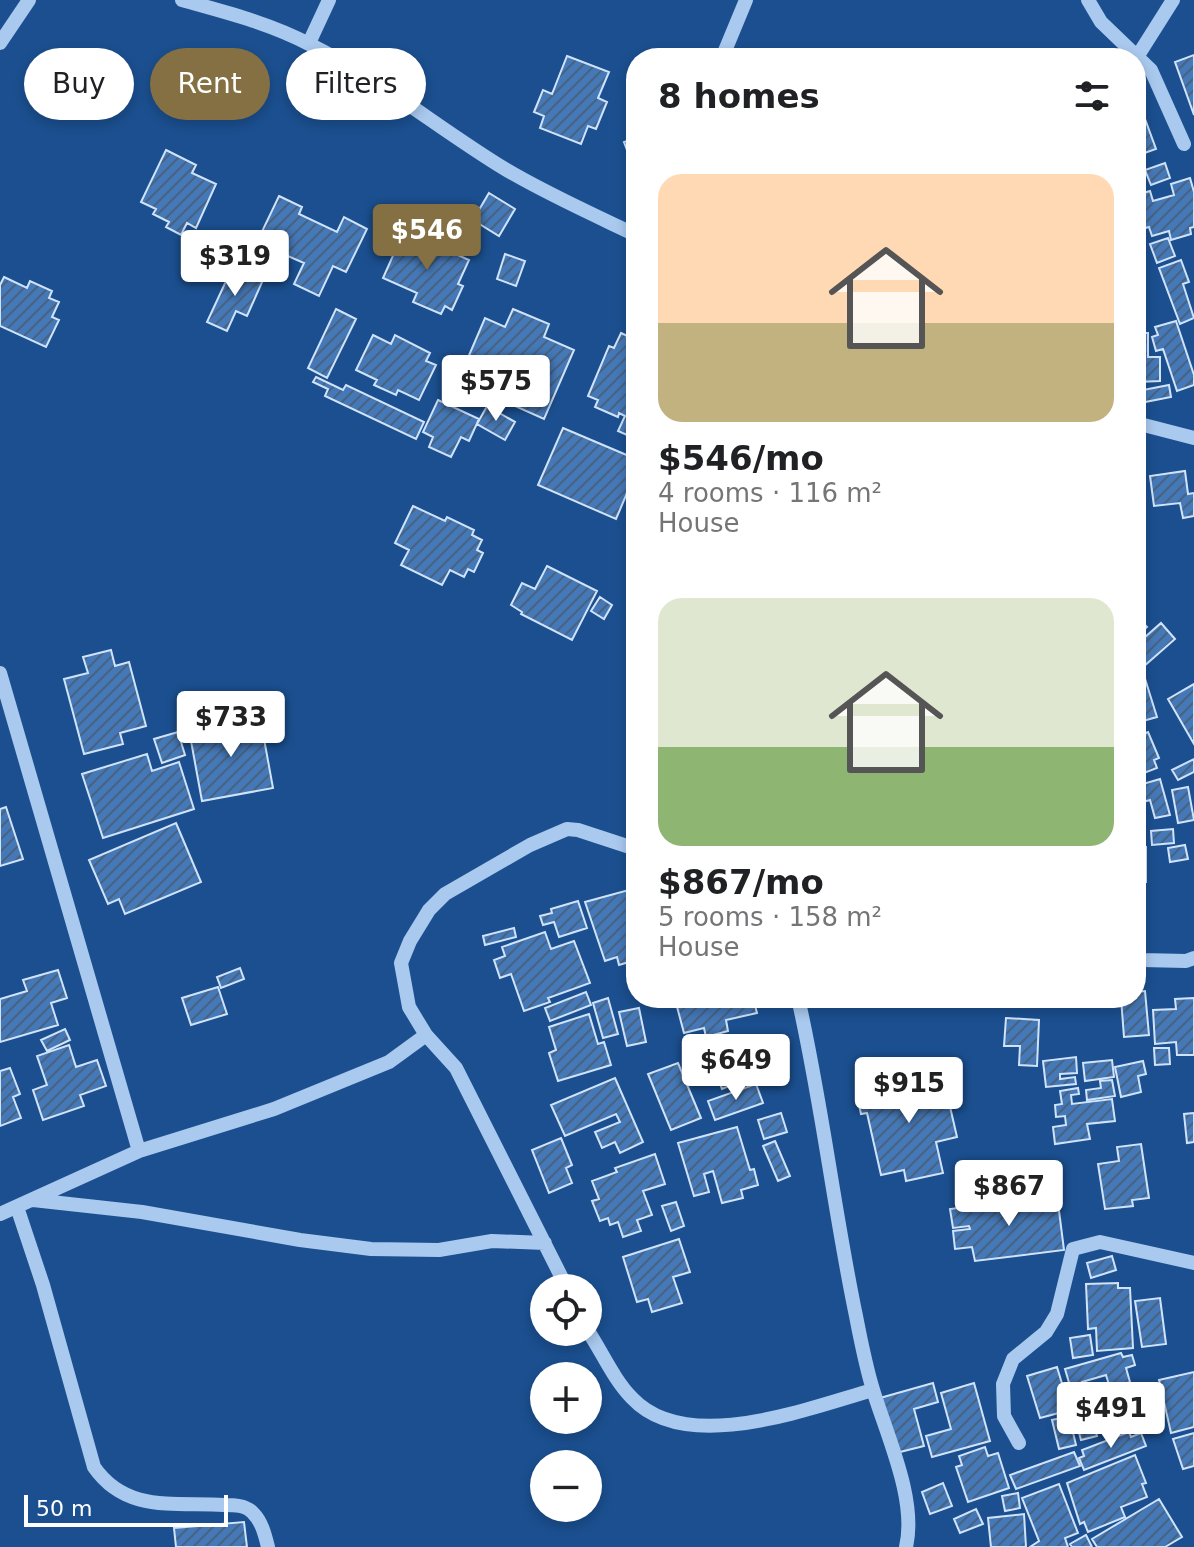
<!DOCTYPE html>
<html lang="en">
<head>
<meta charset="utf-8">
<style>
	:root { --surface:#fff; --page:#f6f6f6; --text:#202124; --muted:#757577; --accent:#847042 }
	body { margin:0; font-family:"DejaVu Sans",sans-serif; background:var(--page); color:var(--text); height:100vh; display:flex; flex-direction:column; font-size:30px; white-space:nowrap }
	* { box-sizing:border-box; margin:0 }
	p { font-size:26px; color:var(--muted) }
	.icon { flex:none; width:44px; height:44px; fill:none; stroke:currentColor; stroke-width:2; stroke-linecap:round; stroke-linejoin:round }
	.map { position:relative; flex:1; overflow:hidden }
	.sheet { position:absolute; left:626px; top:48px; width:520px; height:960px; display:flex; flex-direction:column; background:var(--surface); border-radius:32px; box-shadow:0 4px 12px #0003 }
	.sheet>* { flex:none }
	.hud { position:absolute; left:24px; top:48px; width:482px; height:72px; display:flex; gap:16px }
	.fabs { position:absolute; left:530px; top:1274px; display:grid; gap:16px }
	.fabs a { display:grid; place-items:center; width:72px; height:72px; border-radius:50%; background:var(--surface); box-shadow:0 4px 12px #0003; font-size:40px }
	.scale { position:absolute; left:24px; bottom:20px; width:204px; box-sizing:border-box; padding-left:8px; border:4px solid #fff; border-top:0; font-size:22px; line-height:28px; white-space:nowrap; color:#fff; -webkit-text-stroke:6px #1b4f8f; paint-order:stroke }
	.price { position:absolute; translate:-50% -68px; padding:0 18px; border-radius:8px; background:#fff; color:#222; font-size:26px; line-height:52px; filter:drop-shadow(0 2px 4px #0008) }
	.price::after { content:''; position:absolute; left:50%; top:48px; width:24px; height:18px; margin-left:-12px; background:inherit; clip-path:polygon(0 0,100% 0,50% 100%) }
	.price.on { background:var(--accent); color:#fff }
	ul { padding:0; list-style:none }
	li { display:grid; align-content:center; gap:16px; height:424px; padding:0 32px }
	li span { display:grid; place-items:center; height:248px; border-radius:24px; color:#555 }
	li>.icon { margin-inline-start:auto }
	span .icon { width:144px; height:144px; fill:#fffc; stroke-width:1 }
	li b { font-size:34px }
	h2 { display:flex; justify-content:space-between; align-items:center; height:96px; padding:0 32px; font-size:34px }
	.chip { padding:0 28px; border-radius:36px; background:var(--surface); box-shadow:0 4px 12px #0003; font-size:28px; line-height:72px }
	.chip.on { background:var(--accent); color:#fff }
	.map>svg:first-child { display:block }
	.building { fill:url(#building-hatch); stroke:#cfe3fa; stroke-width:2 }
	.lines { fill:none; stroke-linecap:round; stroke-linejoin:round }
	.minor { stroke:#a9c9ee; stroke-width:14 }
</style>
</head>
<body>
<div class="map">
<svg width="1194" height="1547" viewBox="0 0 1194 1547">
	<defs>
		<pattern id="building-hatch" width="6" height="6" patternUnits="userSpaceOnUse" patternTransform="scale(2)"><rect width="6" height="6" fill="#4478b7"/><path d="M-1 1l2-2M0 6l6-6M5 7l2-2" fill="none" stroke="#486282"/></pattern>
	</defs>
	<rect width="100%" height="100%" fill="#1b4f8f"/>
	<path class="building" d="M1194 55V115L1175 62Z
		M567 56 609 72 598 98 607 102 596 129 588 126 581 144 540 128 544 116 534 112 543 90 552 94Z
		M1141 108 1156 149 1136 156V110Z
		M636 138V161L632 163 624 142Z
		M166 150 196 165 192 173 216 184 196 228 187 223 181 235 166 227 169 222 153 214 156 209 141 202Z
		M1165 163 1170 178 1151 185 1145 170Z
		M1190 178 1194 192V227L1190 228 1191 234 1171 240 1169 231 1152 236 1149 227 1138 230 1136 213 1141 212 1136 195 1150 191 1153 201 1174 195 1171 184Z
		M489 193 515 209 499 236 473 220Z
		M279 196 302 207 299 214 337 232 344 217 367 229 346 272 333 266 319 296 294 284 304 263 288 256 276 281 245 267Z
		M404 231 469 260 458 284 463 286 452 310 445 306 441 314 413 302 417 293 383 278Z
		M1168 238 1175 256 1157 263 1150 244Z
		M505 254 525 261 516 286 497 279Z
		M1181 260 1189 282 1183 284 1194 318 1180 324 1159 268Z
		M233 266 263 280 247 316 236 311 227 331 207 322Z
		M4 277 27 288 30 281 52 291 49 298 59 302 52 317 59 320 46 347 0 326V285Z
		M336 309 356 319 327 378 308 368Z
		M513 309 549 324 544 337 574 350 544 419 515 406 520 394 506 389 499 406 472 394 480 374 464 367 485 318 505 327Z
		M1176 321 1194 375V385L1177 391 1163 349 1156 351 1152 337 1158 335 1155 327Z
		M621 333 636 340V439L618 431 625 416 619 413 618 417 595 407 598 400 588 396 609 346 614 348Z
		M1136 333H1148V357H1160V381L1137 382Z
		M373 335 391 344 395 335 430 353 426 361 436 365 419 400 398 390 396 395 374 385 377 380 356 370Z
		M316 377 343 390 346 385 424 422 416 439 325 396 328 389 313 382Z
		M1169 385 1171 397 1140 403 1138 391Z
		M438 400 479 419 469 441 461 437 451 457 429 447 433 437 423 432Z
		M487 406 515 422 505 440 477 424Z
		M563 428 636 459V472L616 519 538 485Z
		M1185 471 1188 494 1194 493V516L1183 518 1180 503 1154 506 1150 476Z
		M413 506 445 521 447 517 474 530 472 535 482 540 477 550 483 553 474 572 468 569 464 577 450 570 442 585 401 565 409 550 395 543Z
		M547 566 597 591 572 640 521 614 522 612 511 605 522 583 535 589Z
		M600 597 612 605 604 619 591 611Z
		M1136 616 1147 627 1136 637Z
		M1161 623 1175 639 1143 667 1136 659V645Z
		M111 650 115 666 129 662 146 726 120 733 123 744 84 754 64 679 88 673 83 657Z
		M1142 669 1157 717 1136 723V671Z
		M1194 684V744L1168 699Z
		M260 717 273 788 202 801 189 730Z
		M178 732 185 755 162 763 154 739Z
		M1148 732 1159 758 1154 760 1157 768 1136 776V737Z
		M147 754 152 771 179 762 194 809 103 838 82 774Z
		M1194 759V772L1178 780 1172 770Z
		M1160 779 1170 815 1155 818 1150 800 1136 804V786Z
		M1188 787 1194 820 1178 823 1172 790Z
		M6 807 23 859 0 866V809Z
		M176 823 201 882 125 914 119 899 108 904 89 860Z
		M1173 829 1174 843 1152 845 1151 831Z
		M1185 845 1188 859 1170 862 1168 848Z
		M1136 847H1146V882H1136Z
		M636 888V960L619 965 617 957 605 961 585 902Z
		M578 901 587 928 559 937 554 922 543 925 540 916 552 913 551 909Z
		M514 928 516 937 485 945 483 936Z
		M545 932 551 949 574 941 590 983 548 998 550 1002 524 1011 511 974 500 978 494 960 505 956 502 947Z
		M240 968 244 979 221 988 217 977Z
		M58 970 67 998 51 1003 58 1025 0 1042V999L27 991 23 980Z
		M218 987 227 1014 191 1025 182 998Z
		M1145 991 1149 1035 1124 1037 1121 998H1136V992Z
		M586 992 591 1005 550 1021 545 1008Z
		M608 998 618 1034 603 1038 593 1003Z
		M699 998H753L757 1013 726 1020 728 1031 706 1037 704 1028 684 1033 676 1003Z
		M1194 998V1055H1177L1176 1042 1155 1044 1153 1010 1176 1009 1175 999Z
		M639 1008 646 1042 627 1046 619 1012Z
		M589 1014 598 1044 604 1042 611 1065 558 1081 549 1053 556 1050 549 1027Z
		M1006 1018 1039 1020 1037 1066 1019 1065 1020 1046H1004Z
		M65 1029 70 1040 47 1051 41 1040Z
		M749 1037 763 1072 722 1089 717 1076 742 1066 733 1043Z
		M69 1045 76 1067 97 1060 106 1086 80 1095 84 1106 43 1120 33 1090 47 1085 37 1056Z
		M1154 1048H1169L1170 1064 1155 1065Z
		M1076 1057 1077 1073 1060 1074V1079L1075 1077 1076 1084 1046 1087 1043 1061Z
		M1112 1060 1114 1077 1085 1081 1083 1063Z
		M1143 1061 1146 1074 1138 1076 1141 1092 1121 1097 1115 1067Z
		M678 1063 701 1118 671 1130 648 1074Z
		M10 1068 20 1094 13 1097 21 1118 0 1126V1071Z
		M944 1072 949 1091 901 1102 902 1107 948 1098 957 1137 936 1142 943 1173 906 1181 904 1170 881 1175 867 1113 861 1114 856 1091Z
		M615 1078 643 1142 620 1153 615 1142 602 1148 595 1132 620 1122 616 1114 565 1136 551 1105Z
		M1112 1080 1115 1096 1087 1100 1086 1090 1101 1088 1100 1081Z
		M756 1084 763 1103 715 1120 708 1101Z
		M1078 1088 1079 1094 1071 1095 1072 1104 1112 1099 1115 1121 1087 1124 1090 1139 1055 1144 1053 1127 1066 1125 1065 1116 1056 1117 1055 1105 1062 1104 1060 1091Z
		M781 1113 787 1132 764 1139 758 1120Z
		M1194 1113V1142L1187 1143 1184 1114Z
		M737 1127 750 1170 754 1169 758 1185 741 1190 743 1198 722 1203 713 1171 704 1174 709 1192 694 1196 678 1143Z
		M561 1138 572 1165 566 1168 572 1183 549 1193 532 1150Z
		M775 1141 790 1176 778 1181 763 1146Z
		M1141 1144 1149 1198 1132 1200 1133 1206 1105 1209 1098 1164 1119 1161 1117 1147Z
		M655 1154 665 1184 643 1191 652 1215 637 1220 641 1231 623 1237 618 1222 610 1225 608 1218 600 1221 592 1201 599 1199 592 1181 617 1172 615 1168Z
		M1057 1195 1064 1250 975 1261 972 1247 955 1249 953 1231 970 1229 969 1226 953 1228 950 1209Z
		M676 1202 684 1226 671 1231 662 1206Z
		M679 1239 690 1272 673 1277 682 1303 652 1312 648 1299 637 1302 623 1257Z
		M1112 1256 1116 1270 1091 1278 1087 1263Z
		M1118 1283V1288H1130L1133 1348 1097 1351 1096 1328 1088 1329 1086 1284Z
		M1160 1298 1166 1344 1142 1347 1135 1301Z
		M1090 1335 1093 1355 1073 1358 1070 1338Z
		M1121 1353 1123 1357 1132 1355 1135 1365 1126 1368 1130 1382 1110 1388 1106 1375 1082 1382 1084 1390 1072 1393 1065 1369Z
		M1057 1367 1070 1410 1040 1418 1027 1376Z
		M1194 1372V1427L1171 1433 1159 1380Z
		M933 1383 938 1402 914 1409 924 1446 896 1453 880 1398Z
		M974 1383 990 1441 932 1457 926 1436 951 1429 941 1393Z
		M1138 1384 1142 1403 1129 1406 1131 1414 1141 1412 1144 1423 1105 1431 1098 1396 1112 1393 1111 1389Z
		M1086 1396 1097 1436 1081 1440 1070 1400Z
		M1069 1416 1076 1445 1059 1449 1052 1420Z
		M1129 1432 1131 1437 1141 1433 1146 1446 1084 1470 1079 1458 1084 1456 1082 1450Z
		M1194 1433V1466L1183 1469 1173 1439Z
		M985 1447 988 1456 998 1453 1009 1488 968 1502 956 1467 962 1465 959 1456Z
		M1074 1452 1080 1466 1016 1489 1010 1475Z
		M1135 1455 1146 1483 1142 1484 1147 1497 1121 1507 1125 1517 1088 1532 1084 1522 1080 1524 1067 1483Z
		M943 1483 952 1506 930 1514 922 1492Z
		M1059 1484 1078 1533 1065 1538 1068 1547H1030L1039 1541 1022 1498Z
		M1018 1493 1020 1508 1005 1511 1002 1496Z
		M1159 1499 1182 1537 1165 1547H1097L1092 1539Z
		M976 1509 983 1524 960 1533 954 1519Z
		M1024 1514 1026 1547H991L988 1518Z
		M244 1522 247 1547H176L174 1528Z
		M1086 1535 1092 1547H1072L1070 1544Z"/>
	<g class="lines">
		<path class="minor" d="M182 0C225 12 269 23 309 44 378 78 439 129 505 169 547 194 592 214 636 235
			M1088 0 1101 22 1151 70 1184 144
			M0 43 29 0
			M309 43 329 0
			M1137 57 1173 0
			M722 58 746 0
			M1136 423 1194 438
			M0 673 139 1151
			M1136 957 1142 960 1186 961 1194 958
			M798 998C822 1103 834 1211 856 1316 861 1342 866 1368 874 1393 888 1438 917 1501 906 1547
			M33 1200 142 1212 300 1240 371 1249 439 1250 492 1241 545 1243
			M17 1207 43 1285 94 1467C126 1513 174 1502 224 1505 234 1505 246 1505 253 1513 262 1522 265 1535 268 1547
			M0 1214 139 1151 274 1109 389 1062 426 1035
			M567 1288 456 1068 426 1035 409 1007 401 963 410 941 429 910 445 894 530 845 567 829 578 830 636 849
			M588 1331C602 1352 614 1380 632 1398 686 1456 809 1408 873 1390
			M1019 1443 1004 1416 1003 1384 1013 1359 1046 1332 1057 1314 1073 1249 1100 1242 1194 1263"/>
	</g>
</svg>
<div class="fabs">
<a><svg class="icon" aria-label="locate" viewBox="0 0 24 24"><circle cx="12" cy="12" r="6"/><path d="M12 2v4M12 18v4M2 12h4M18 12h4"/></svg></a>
<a>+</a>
<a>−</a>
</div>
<div class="scale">50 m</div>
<b class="price on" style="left:427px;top:272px">$546</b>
<b class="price" style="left:235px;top:298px">$319</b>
<b class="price" style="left:496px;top:423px">$575</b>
<b class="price" style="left:231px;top:759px">$733</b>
<b class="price" style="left:736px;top:1102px">$649</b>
<b class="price" style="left:909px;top:1125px">$915</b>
<b class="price" style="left:1009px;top:1228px">$867</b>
<b class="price" style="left:1111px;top:1450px">$491</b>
<div class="hud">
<a class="chip">Buy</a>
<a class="chip on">Rent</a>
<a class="chip">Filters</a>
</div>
<section class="sheet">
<h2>8 homes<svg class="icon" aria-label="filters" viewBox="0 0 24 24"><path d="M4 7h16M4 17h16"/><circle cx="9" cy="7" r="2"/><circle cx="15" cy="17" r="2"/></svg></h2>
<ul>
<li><span style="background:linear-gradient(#ffd9b3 60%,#c2b280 0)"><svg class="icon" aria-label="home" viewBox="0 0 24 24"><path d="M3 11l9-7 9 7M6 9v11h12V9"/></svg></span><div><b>$546/mo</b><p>4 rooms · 116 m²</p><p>House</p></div></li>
<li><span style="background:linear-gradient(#dfe7d0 60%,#8fb573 0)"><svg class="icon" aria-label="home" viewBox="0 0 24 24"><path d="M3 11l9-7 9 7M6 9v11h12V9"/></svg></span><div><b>$867/mo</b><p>5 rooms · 158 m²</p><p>House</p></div></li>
</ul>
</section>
</div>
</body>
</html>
